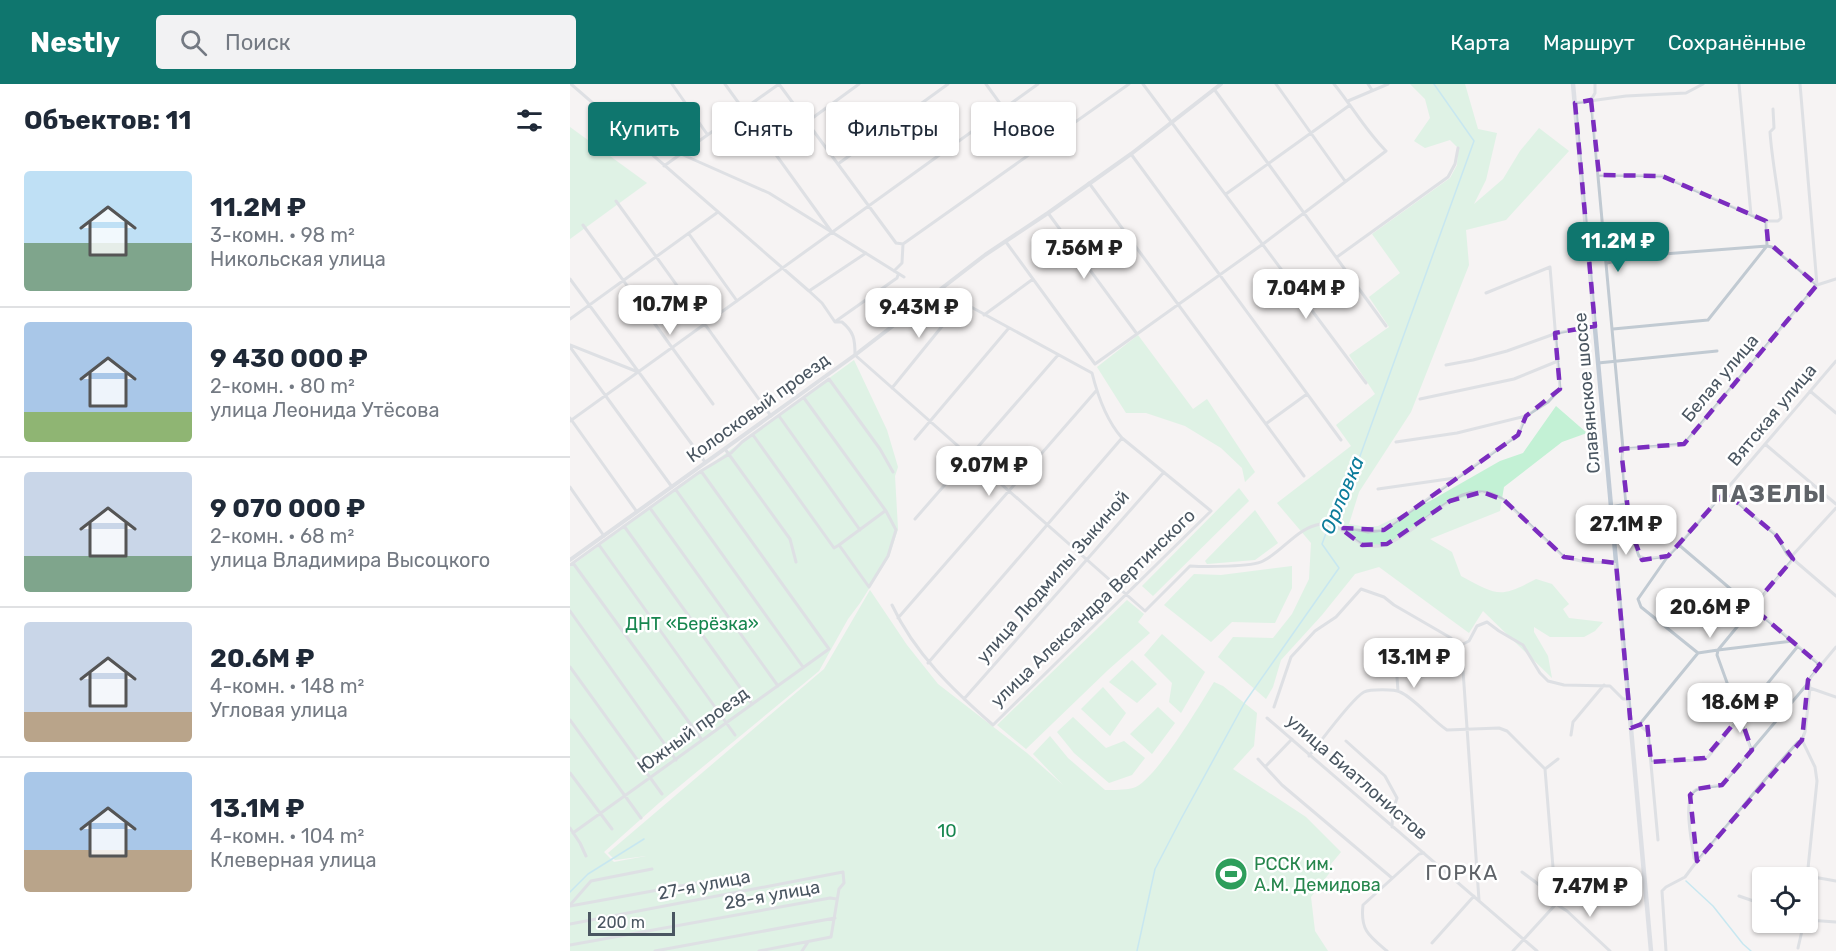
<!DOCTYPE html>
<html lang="ru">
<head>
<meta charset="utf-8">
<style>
	:root { --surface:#fff; --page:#f2f2f3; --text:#1f2937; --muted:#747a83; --line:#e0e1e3; --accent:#0f766e }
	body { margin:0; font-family:Rubik,sans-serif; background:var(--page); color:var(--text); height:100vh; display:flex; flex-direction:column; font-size:22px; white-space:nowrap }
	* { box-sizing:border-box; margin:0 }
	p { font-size:20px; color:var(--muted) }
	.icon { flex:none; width:33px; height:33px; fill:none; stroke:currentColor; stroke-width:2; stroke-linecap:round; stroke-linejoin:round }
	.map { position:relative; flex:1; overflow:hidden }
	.drawer { display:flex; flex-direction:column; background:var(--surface); width:570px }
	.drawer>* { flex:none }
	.top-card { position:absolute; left:18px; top:18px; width:570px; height:54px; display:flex; gap:12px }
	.buttons { position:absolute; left:1182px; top:783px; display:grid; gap:12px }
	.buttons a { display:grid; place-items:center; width:66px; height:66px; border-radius:6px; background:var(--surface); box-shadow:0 2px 4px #0004; font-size:30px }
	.scale { position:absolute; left:18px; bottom:15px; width:87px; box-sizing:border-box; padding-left:6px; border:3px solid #4a5661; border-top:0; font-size:16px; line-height:21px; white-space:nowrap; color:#4a5661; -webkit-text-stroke:4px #fff; paint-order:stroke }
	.price { position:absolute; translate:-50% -51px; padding:0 14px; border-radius:12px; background:#fff; color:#222; font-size:20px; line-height:39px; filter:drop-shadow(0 2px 3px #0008) }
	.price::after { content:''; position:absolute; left:50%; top:36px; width:18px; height:14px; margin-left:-9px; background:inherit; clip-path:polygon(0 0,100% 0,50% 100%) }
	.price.selected { background:var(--accent); color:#fff }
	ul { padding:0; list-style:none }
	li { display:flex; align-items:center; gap:18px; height:150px; padding:0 24px }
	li+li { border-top:2px solid var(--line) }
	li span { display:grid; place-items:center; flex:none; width:168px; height:120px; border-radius:6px; color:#555 }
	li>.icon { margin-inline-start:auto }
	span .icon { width:72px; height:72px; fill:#fffc; stroke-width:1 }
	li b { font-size:26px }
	h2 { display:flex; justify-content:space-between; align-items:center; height:72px; padding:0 24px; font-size:26px }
	.pill { padding:0 21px; border-radius:6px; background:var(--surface); box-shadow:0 2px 4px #0004; font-size:21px; line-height:54px }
	.pill.selected { background:var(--accent); color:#fff }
	header { display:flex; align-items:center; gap:36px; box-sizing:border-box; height:84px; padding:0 30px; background:var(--accent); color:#fff }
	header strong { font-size:28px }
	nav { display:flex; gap:33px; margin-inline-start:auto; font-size:21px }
	.search { width:420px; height:54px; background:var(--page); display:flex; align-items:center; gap:15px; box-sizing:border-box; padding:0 21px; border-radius:6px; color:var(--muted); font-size:22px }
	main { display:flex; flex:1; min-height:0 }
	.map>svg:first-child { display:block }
	.green { fill:#c3f1d5 }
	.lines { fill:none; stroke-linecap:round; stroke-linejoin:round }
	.stream { stroke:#90daee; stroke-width:1.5 }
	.minor { stroke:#c1cad2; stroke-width:3 }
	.tertiary { stroke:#c1cad2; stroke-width:4 }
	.secondary { stroke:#c1cbd6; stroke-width:4.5 }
	.marked { fill:none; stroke:#7b2cbf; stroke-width:4.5; stroke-dasharray:12 8; stroke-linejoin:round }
	.labels { text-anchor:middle; stroke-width:5; stroke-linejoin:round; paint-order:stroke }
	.street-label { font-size:18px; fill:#4a5661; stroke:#fff }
	.park-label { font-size:18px; fill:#17864f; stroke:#fff }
	.leisure-label { font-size:18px; fill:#27864d; stroke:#fff; text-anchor:start }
	.water-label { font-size:20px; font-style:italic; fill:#0c7c9b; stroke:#fff }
	.quarter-label { font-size:21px; letter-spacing:1.5px; fill:#5f6368; stroke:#fff }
	.district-label { font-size:24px; font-weight:bold; letter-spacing:1.5px; fill:#5f6368; stroke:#fff }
</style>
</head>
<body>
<header>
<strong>Nestly</strong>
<div class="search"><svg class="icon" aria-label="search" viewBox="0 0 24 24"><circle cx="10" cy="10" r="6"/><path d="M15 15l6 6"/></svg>Поиск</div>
<nav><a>Карта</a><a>Маршрут</a><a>Сохранённые</a></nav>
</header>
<main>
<section class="drawer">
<h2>Объектов: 11<svg class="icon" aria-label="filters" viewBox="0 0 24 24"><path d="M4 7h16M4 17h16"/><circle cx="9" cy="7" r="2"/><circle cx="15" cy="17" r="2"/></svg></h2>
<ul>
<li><span style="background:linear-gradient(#bfe0f5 60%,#7fa58c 0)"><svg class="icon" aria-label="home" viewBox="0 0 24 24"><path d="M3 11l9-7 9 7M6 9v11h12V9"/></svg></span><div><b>11.2M ₽</b><p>3-комн. · 98 m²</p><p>Никольская улица</p></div></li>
<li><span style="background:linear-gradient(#a9c7e8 75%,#8fb573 0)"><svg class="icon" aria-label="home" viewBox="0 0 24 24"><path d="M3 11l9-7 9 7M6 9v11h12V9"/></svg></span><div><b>9 430 000 ₽</b><p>2-комн. · 80 m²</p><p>улица Леонида Утёсова</p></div></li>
<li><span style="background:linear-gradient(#c9d6e8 70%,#7fa58c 0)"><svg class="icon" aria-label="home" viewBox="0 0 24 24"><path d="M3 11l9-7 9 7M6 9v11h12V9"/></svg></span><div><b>9 070 000 ₽</b><p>2-комн. · 68 m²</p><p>улица Владимира Высоцкого</p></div></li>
<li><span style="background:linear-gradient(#c9d6e8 75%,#b9a48a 0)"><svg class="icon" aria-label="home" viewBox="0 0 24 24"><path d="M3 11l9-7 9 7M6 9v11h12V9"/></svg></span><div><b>20.6M ₽</b><p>4-комн. · 148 m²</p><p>Угловая улица</p></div></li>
<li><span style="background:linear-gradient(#a9c7e8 65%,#b9a48a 0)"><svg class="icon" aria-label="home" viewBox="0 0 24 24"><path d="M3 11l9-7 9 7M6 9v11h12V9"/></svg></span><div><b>13.1M ₽</b><p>4-комн. · 104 m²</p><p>Клеверная улица</p></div></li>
</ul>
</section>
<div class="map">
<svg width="1266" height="867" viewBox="0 0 1266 867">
	<rect width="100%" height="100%" fill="#f5f3f3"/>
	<path class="green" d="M840 0H895L908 45 927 49 916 96 904 120 933 95 950 67 969 44 999 67 936 136 896 146 899 181 841 328 789 408 779 440 797 443 808 442 860 417 930 377 953 369 986 322 1017 349 992 358 934 403 930 427 860 455 882 468 891 492C927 511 929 515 966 495L982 500 999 520 993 525 999 534 1033 538 1025 547 1014 553H980L964 543V548L978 572 982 594 913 527 899 549 809 483 785 490 752 531 711 576 703 603 696 615 648 573 663 553 703 554 722 530 739 495 741 459 707 419 781 362 766 341 805 310 779 271 819 243 799 213 830 189 802 150 880 94 887 81 888 64 880 56 855 64 844 57 860 34 855 15Z
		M0 43 77 99 0 155Z
		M568 251 623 325 637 315 685 388 675 398 672 384 651 364 615 342 576 329H556L527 283Z
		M284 276 317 346 328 383 325 392 328 445 319 473 290 519 278 535 249 587 89 719 34 768 44 778 76 772 45 776 38 769 254 585 300 506 337 561 368 600 457 669 493 701 463 670 480 652 498 674 535 706C544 706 555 706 563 704 584 699 631 619 644 598L653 602 687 629 684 662 663 685 736 733 771 768 761 780V787L741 813 745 847 758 867H0V483Z
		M669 404 679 417 583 512 572 502Z
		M685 426 708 459 685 476 637 480 635 477Z
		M722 482V504L705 539 662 538 641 558 594 521 624 490 651 491Z
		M557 516 574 530 568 538 580 549 538 586 456 665 427 641Z
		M592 550 635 588 611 629 599 618 602 599 574 571Z
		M562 576 587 600 567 619 539 598Z
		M533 603 556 629 540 652 511 625Z
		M588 623 605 639 582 670 560 650Z
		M503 633 536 664 554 657 575 674 562 691 539 699 504 669 487 648Z"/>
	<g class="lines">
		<path class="stream" d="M1116 797 1143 822 1173 860 1181 867
			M0 808 18 790 74 755
			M567 867 585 785 611 735 675 618 769 484 752 460 770 412 781 397 904 57 864 0"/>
		<path class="minor" d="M1 0 239 207 252 219 265 238H272C284 248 285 255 285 271L575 527 620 482C634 483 682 483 693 477 713 467 728 443 751 440 777 437 784 472 817 460 855 446 890 386 934 416L994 473 1015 478 1046 479
			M102 0 137 50
			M155 0 261 147
			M209 0 326 159 333 160 332 179 324 187
			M416 0 465 68
			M573 0 796 299
			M706 0 775 97
			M798 0 802 6
			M1025 0V9L1021 16 1053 365
			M1169 0 1181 131
			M1230 0 1247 201
			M644 5 816 242
			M778 17 818 0
			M1005 19 1056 12 1116 9 1133 0
			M237 38 289 0
			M111 70 199 109 334 193
			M561 70 771 356
			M268 80 378 0
			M94 82 209 0
			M1029 91 1092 92 1181 131 1196 137H1208L1211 134C1208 105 1202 77 1200 48L1204 44 1203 25
			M519 99 734 392
			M656 110 780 21
			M46 117 201 332
			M478 129 567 250
			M1196 137 1197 162
			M13 141 143 320
			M119 150 167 217
			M436 158 525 280 693 160 816 67C795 46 782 22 764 0
			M333 160 559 0
			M767 173 878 93 885 80 888 64
			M1037 179 1068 172 1197 162 1202 163 1247 201
			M0 195 135 378
			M1247 201 1266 195
			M239 207 296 169
			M414 231 463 195
			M0 235 148 128
			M266 237 327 194 328 191
			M1043 245 1138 236 1196 163
			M0 261 68 288
			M0 263 102 403
			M1028 279 1147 267
			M876 281 903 276 937 267 987 249 1025 242
			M322 304 391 219
			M1240 307 1266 329
			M850 315 944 295 988 277
			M209 332 290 446
			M0 334 67 428
			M0 337 468 0
			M697 339 737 310
			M183 351 264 464 269 461 299 503 318 472 326 446 316 427 234 314
			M345 355 438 245
			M826 358 887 349 956 332 978 318 990 305 980 183 916 209
			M1195 360 1266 420
			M155 365 220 455 226 478
			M0 403 34 452
			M808 405 885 394
			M106 406 233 583
			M1155 408 1206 451 1217 470 1266 512
			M1056 420 1061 450 1069 472 1076 475 1098 472
			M1041 423 1056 420 1052 375 1053 365 1114 360 1247 201
			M80 424 208 602
			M345 435 488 271
			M54 442 182 620
			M770 444H780L798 448 814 446 948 351 956 332
			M29 461 165 651
			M269 461 315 427
			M1109 461 1250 581
			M1221 473 1266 424
			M3 479 132 656
			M0 481 131 387 161 369 172 358 259 295 310 365 323 388
			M322 521C345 570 383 606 423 641L641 427 552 354C536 336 528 313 522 289L370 206
			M0 527 106 676
			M328 534 526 307
			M887 563 899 557 907 542 917 538 929 547 953 561 970 589 978 597 994 601 1040 602 1053 615H1059
			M1128 569 1071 523 1068 515 1098 472 1109 461 1266 277
			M802 572 819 571 826 579 828 607
			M358 579 552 354
			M0 583 92 710
			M1240 604 1266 613
			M394 615 594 388
			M704 623 721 573 745 547 766 533 791 505 814 513 824 521 881 554 892 572 909 816
			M697 634 967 867
			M0 636 71 734
			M1069 641 1078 648 1088 756
			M1061 644 1069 641 1128 569 1148 566 1223 475
			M1001 651 1003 638 1034 601
			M776 657 815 692 827 714 823 726 822 743
			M1181 665 1147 571 1148 566 1223 557
			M739 672C750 659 781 615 794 608 800 605 825 605 830 608 843 613 863 637 877 646L929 644 937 647 975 685 986 820
			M688 675 712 701 822 794
			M1081 678 1132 676 1138 673 1228 562
			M696 682 722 655
			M975 685 988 675
			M0 689 42 745
			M0 744 10 759 16 772
			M3 749 259 565 131 387
			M1127 777C1161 738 1193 696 1228 658L1232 656
			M952 788 984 812
			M1238 792 1266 797
			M1237 794 1247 697 1245 683 1232 656 1235 648 1240 604 1239 598
			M1169 812 1192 820
			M986 820 997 827 1040 867
			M0 821 21 797 82 785
			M0 822 143 796
			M1238 836 1266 838
			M0 840 273 788 274 799 269 805 261 853 189 867
			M862 859 904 812
			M0 861 260 814 267 815
			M1228 864 1234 838
			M85 867 265 834
			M232 867 238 858
			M817 867C799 852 790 846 793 821L849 770 854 769
			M943 867 986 820
			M1096 867 1092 807 1096 803 1115 793 1127 777 1124 774C1122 758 1111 710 1128 705 1136 702 1145 703 1152 701L1239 598 1241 593 1266 563"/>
		<path class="tertiary" d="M0 476 285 271 415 171 478 129 561 70 651 0"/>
		<path class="secondary" d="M1003 0 1081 867"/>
	</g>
	<path d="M0 0H1266V867H0ZM1021 16 1029 91 1092 92 1196 137 1198 158 1247 201 1114 360 1051 365 1060 444 1072 476 1098 472 1155 408 1206 451 1223 475 1182 523 1250 581 1238 596 1232 656 1127 777 1120 711 1126 705 1152 701 1182 666 1170 632 1135 674 1081 678 1077 638 1061 644 1046 479 994 473 934 416 912 408 880 417 817 460 792 461 770 444 814 446 948 351 956 332 990 305 985 249 1025 242 1005 19Z" fill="#f5f3f3" fill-opacity=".55" fill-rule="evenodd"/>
	<path class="marked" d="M1021 16 1029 91 1092 92 1196 137 1198 158 1247 201 1114 360 1051 365 1060 444 1072 476 1098 472 1155 408 1206 451 1223 475 1182 523 1250 581 1238 596 1232 656 1127 777 1120 711 1126 705 1152 701 1182 666 1170 632 1135 674 1081 678 1077 638 1061 644 1046 479 994 473 934 416 912 408 880 417 817 460 792 461 770 444 814 446 948 351 956 332 990 305 985 249 1025 242 1005 19Z"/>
	<defs>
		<g id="stadium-disc" transform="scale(1.725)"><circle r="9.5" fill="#2e9e5b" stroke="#fff"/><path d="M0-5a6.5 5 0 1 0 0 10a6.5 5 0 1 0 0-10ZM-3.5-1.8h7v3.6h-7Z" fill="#fff"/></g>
	</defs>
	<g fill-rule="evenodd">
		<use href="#stadium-disc" x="661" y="790"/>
	</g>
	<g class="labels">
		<g class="street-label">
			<text transform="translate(1150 294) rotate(-50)" y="6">Белая улица</text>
			<text transform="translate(1017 309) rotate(-95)" y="6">Славянское шоссе</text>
			<text transform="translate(188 324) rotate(-36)" y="6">Колосковый проезд</text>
			<text transform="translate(1202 331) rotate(-50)" y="6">Вятская улица</text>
			<text transform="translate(483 493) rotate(-49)" y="6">улица Людмилы Зыкиной</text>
			<text transform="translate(523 524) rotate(-44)" y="6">улица Александра Вертинского</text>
			<text transform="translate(123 646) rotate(-36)" y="6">Южный проезд</text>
			<text transform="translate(787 693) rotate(41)" y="6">улица Биатлонистов</text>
			<text transform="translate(134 801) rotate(-11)" y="6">27-я улица</text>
			<text transform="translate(202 811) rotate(-10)" y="6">28-я улица</text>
		</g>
		<g class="park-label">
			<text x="122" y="546">ДНТ «Берёзка»</text>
			<text x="377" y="753">10</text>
		</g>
		<g class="leisure-label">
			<text x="684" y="786">РССК им.<tspan x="684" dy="21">А.М. Демидова</tspan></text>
		</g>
		<g class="water-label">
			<text transform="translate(772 411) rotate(-67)" y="7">Орловка</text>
		</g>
		<g class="quarter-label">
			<text x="892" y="796">ГОРКА</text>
		</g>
		<g class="district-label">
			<text x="1199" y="418">ПАЗЕЛЫ</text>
		</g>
	</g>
</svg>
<div class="buttons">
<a><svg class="icon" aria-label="locate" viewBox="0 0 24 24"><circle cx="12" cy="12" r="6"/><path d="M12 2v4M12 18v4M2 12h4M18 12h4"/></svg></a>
</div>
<div class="scale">200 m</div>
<b class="price selected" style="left:1048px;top:189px">11.2M ₽</b>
<b class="price" style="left:514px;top:196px">7.56M ₽</b>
<b class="price" style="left:736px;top:236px">7.04M ₽</b>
<b class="price" style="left:100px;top:252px">10.7M ₽</b>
<b class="price" style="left:349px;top:255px">9.43M ₽</b>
<b class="price" style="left:419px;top:413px">9.07M ₽</b>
<b class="price" style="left:1056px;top:472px">27.1M ₽</b>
<b class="price" style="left:1140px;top:555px">20.6M ₽</b>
<b class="price" style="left:844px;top:605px">13.1M ₽</b>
<b class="price" style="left:1170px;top:650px">18.6M ₽</b>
<b class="price" style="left:1020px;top:834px">7.47M ₽</b>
<div class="top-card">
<a class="pill selected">Купить</a>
<a class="pill">Снять</a>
<a class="pill">Фильтры</a>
<a class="pill">Новое</a>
</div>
</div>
</main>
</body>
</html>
